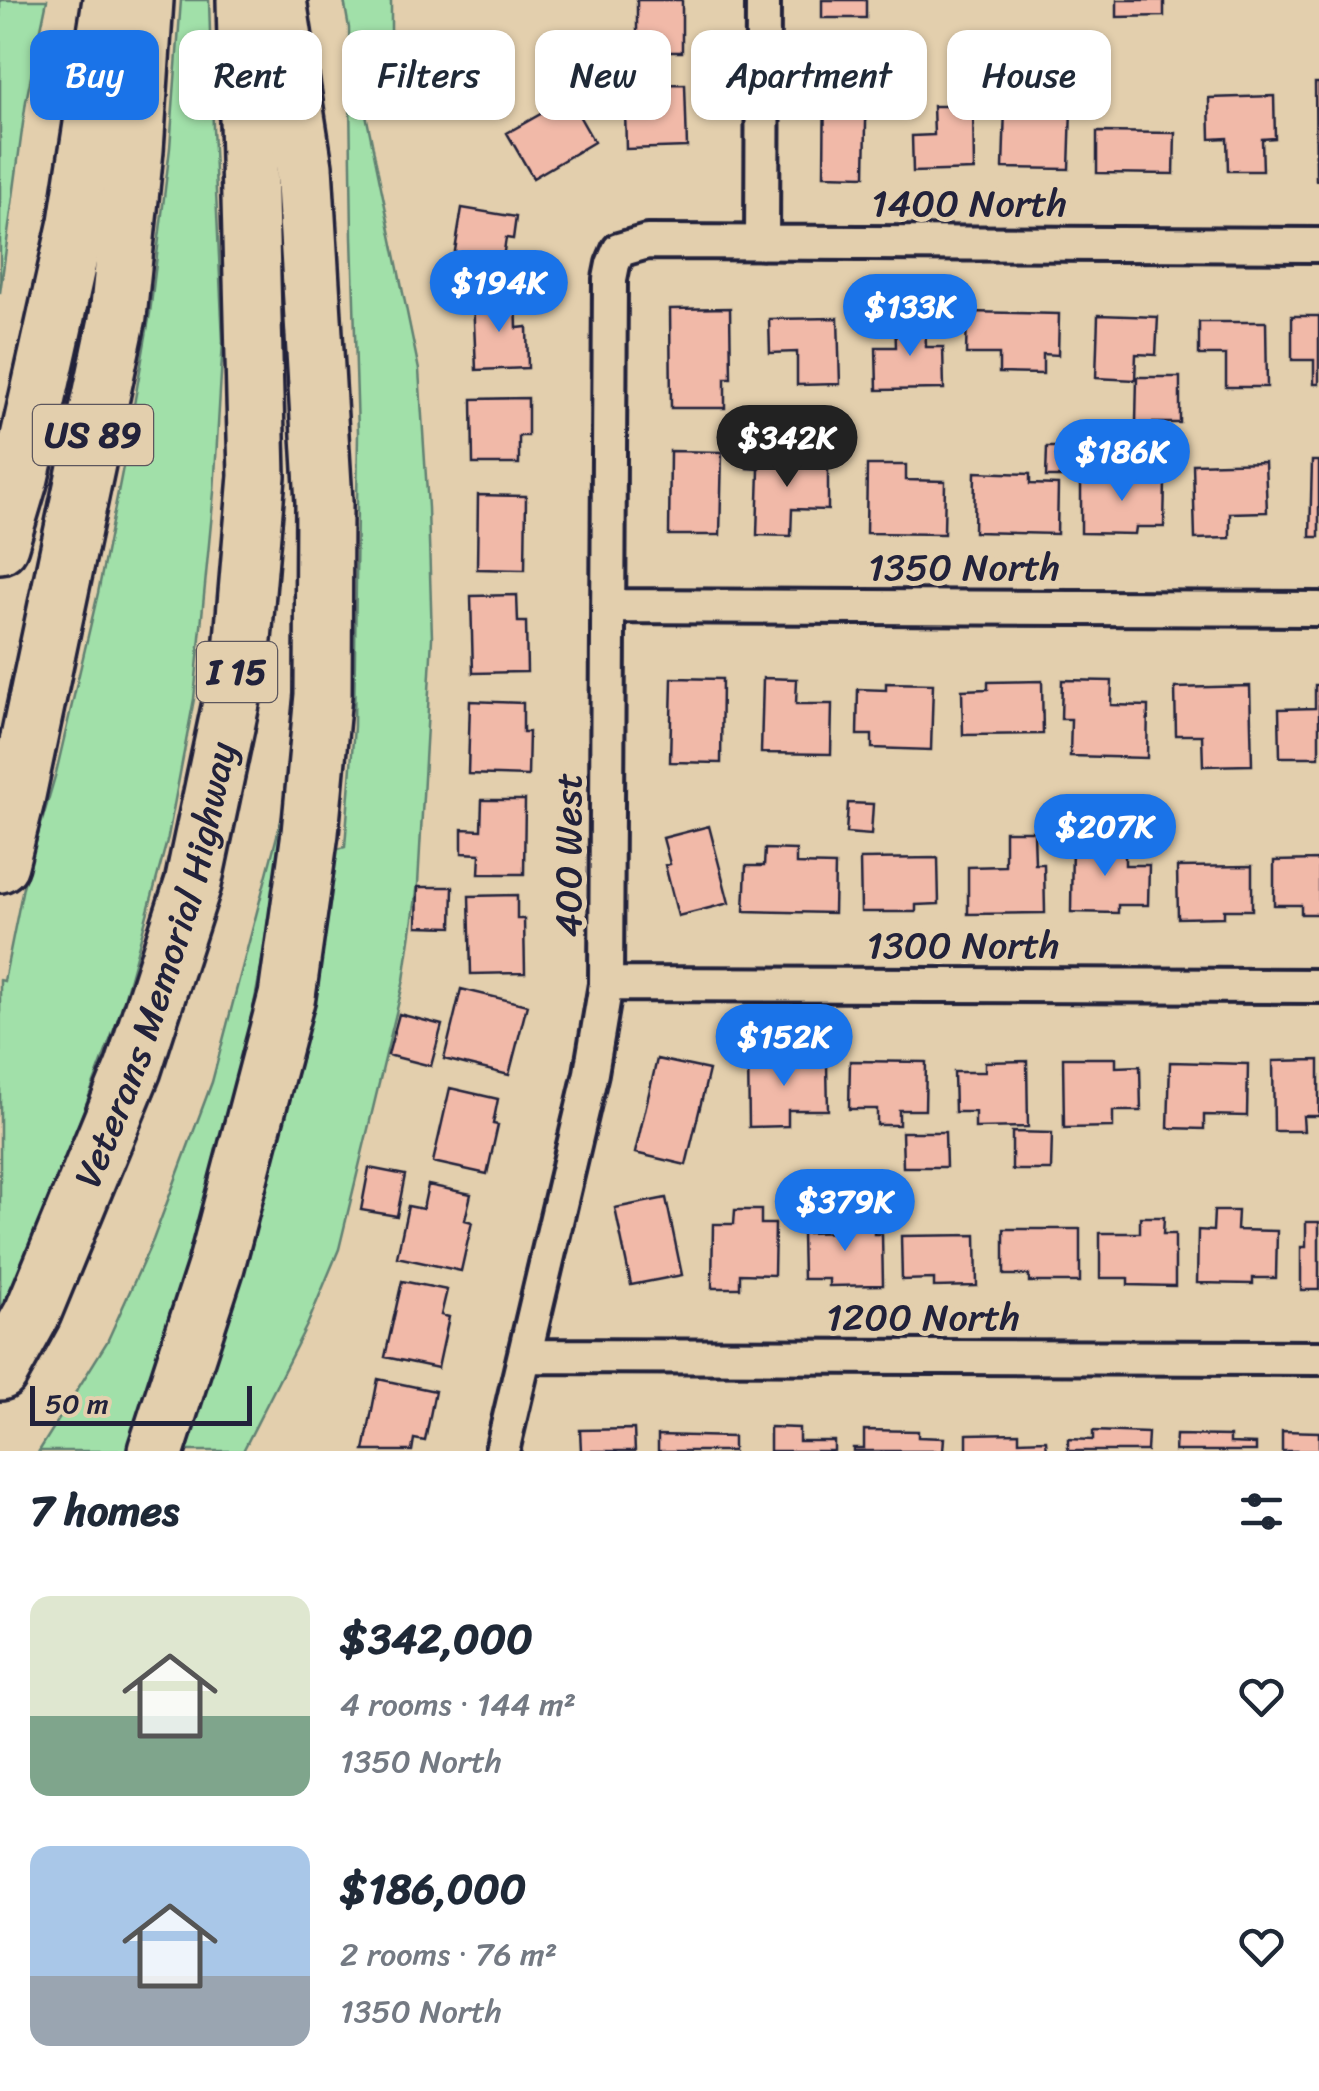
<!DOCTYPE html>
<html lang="en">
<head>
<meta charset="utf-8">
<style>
	:root { --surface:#fff; --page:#f2f2f3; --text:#1f2937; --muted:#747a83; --accent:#1a73e8 }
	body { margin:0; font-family:Sriracha,sans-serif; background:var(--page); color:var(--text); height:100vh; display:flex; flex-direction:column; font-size:38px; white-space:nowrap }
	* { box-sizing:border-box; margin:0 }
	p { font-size:32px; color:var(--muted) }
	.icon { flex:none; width:55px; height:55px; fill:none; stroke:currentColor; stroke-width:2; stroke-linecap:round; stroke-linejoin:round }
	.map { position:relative; height:1451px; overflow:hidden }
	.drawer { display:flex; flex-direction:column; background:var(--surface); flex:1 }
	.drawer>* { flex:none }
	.top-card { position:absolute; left:30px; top:30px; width:1260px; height:90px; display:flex; gap:20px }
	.scale { position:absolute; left:30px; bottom:25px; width:222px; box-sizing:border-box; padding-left:10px; border:5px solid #22223b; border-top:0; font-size:28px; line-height:35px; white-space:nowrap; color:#22223b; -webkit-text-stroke:8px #e3cfad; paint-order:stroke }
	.price { position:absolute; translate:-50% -85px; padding:0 22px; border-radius:35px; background:var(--accent); color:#fff; font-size:32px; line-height:65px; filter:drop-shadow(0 2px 5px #0008) }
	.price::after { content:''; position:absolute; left:50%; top:60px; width:30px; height:22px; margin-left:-15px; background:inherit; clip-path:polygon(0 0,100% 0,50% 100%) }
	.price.current { background:#222; color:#fff }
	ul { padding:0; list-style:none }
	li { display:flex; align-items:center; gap:30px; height:250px; padding:0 30px }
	li span { display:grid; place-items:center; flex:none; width:280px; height:200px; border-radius:20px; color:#555 }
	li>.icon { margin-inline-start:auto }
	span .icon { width:120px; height:120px; fill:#fffc; stroke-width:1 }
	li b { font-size:42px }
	h2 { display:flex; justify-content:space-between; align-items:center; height:120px; padding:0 30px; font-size:42px }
	.pill { padding:0 35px; border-radius:20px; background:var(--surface); box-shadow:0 2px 8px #0004; font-size:35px; line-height:90px }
	.pill.current { background:var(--accent); color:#fff }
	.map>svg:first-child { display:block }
	.green { fill:#a1e0a9; stroke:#628172; stroke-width:2.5 }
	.building { fill:#f1b9a8; stroke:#22223b; stroke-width:2.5 }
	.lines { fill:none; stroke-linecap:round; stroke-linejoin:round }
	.minor-casing { stroke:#22223b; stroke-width:40 }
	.motorway-casing { stroke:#22223b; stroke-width:62 }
	.minor { stroke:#e3cfad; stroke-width:32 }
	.motorway { stroke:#e3cfad; stroke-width:55 }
	.labels { text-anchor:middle; stroke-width:10; stroke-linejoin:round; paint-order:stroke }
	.shield { fill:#e3cfad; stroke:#5c565d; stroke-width:2.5 }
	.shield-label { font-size:35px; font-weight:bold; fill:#22223b }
	.street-label { font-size:38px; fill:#22223b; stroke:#e3cfad }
</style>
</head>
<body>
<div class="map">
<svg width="1319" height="1451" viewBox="0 0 1319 1451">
	<rect width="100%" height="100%" fill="#e3cfad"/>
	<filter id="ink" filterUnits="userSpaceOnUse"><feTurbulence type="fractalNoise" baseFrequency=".01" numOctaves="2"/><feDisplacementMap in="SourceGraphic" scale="20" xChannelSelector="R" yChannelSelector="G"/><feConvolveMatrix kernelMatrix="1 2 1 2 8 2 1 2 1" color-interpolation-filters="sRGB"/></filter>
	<g filter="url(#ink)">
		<path class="green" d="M0 0H47L26 101 0 293Z
			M181 0H209L213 128 223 341 214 492 194 699 168 837 121 1011 64 1163 18 1273 0 1309V980L4 981 23 887 56 773 98 593 124 462 150 313 170 148Z
			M344 0H391V95H362L419 370 428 508 432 638 418 884 404 980 339 1249 308 1323 243 1451H187L276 1151 302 1054 331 851 345 847 354 726 358 432 352 237 349 28Z
			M288 811C272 903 258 996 236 1087 208 1211 166 1331 126 1451H39L107 1342 153 1240 212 1082 283 813Z"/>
		<path class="building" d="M637 0H682V52H637Z
			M822 0H866V18H822Z
			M1117 0H1164V16L1117 17Z
			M1093 68V98L1056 99V69Z
			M825 71 867 72 865 176 824 175Z
			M1315 83H1319V180H1316Z
			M685 84 687 147 626 149 625 109H642L641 85Z
			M1274 96 1275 138 1262 139 1263 171H1228L1227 138 1210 139 1209 98Z
			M569 98 594 142 533 178 507 133Z
			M933 106H973L974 170 913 172 912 136 934 135Z
			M1005 108 1071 109 1069 169 1003 168Z
			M1097 132 1175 133 1174 174 1097 173Z
			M462 208 516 217 513 239 506 238 501 271 453 263Z
			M516 297 517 328 527 327 528 368 476 370 473 298Z
			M730 308 731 378H725V408H671L670 309Z
			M967 312 1059 314 1058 355 1043 354V374L999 373V354H966Z
			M1098 315 1158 317 1156 355 1136 354 1135 380 1096 378Z
			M895 316H925L926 347H943L944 389 877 390 876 347H896Z
			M1292 316H1319V384H1314V360H1292Z
			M838 318 840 384 797 385V352L770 353 769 319Z
			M1199 322H1266L1267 387H1226V355H1199Z
			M1137 377H1180V423H1136Z
			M528 398V436H519V464H473L472 399Z
			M1047 447H1072L1071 477H1046Z
			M670 451 722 452 720 535H669Z
			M748 451H783V460L828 461V510L792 509 791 536 757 535 759 469 747 468Z
			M1312 461H1319V537H1310Z
			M1265 462 1267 512 1230 513V538L1195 539 1193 464Z
			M867 465H906V480L945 481 944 534 866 533Z
			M1112 471H1140V481H1165L1164 527H1136L1135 534 1081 533V481H1112Z
			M975 472 1030 474V484L1058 485 1057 534 974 532Z
			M478 495 526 496 525 570 477 569Z
			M517 595 518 622H526L527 672 473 673 471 596Z
			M672 678 722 679 721 763 670 762Z
			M763 678 797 679 796 704H832L831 754 761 753Z
			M1062 680 1112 681 1111 705 1148 706 1147 758 1070 756 1071 719H1061Z
			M1042 681 1043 734 963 735 962 690 988 689V682Z
			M886 683 933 684 931 750 872 748V735H857L858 689 886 690Z
			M1315 685H1319V757H1280L1279 709 1315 708Z
			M1250 686 1252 765 1203 766 1202 735H1176L1175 688Z
			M470 701 523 703V732H529L528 776 468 774Z
			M482 800H525L524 874H479L480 854 462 853V829L481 830Z
			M848 803 873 804 871 835 846 833Z
			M709 826 729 903 678 916 665 865 670 864 663 838Z
			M1005 831H1034L1035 864H1044L1045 913 968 914V867L1005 866Z
			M1072 840 1106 841V849H1125V865H1149L1148 905H1118V913L1071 912Z
			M765 849 796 850V864L835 865 834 913 744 911 746 866H764Z
			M938 858 939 904 916 905V912H861L860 859Z
			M1319 860V914H1301V905H1274V861Z
			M1252 866V910H1224V917L1178 918 1177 867Z
			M418 887H453L452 927 417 926Z
			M517 895V919H524L525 973 471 974 469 896Z
			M461 989 527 1005 509 1075 444 1059Z
			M399 1014 442 1025 431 1066 388 1055Z
			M802 1056V1065H827L828 1110H788V1126L749 1127 748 1057Z
			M1063 1058H1116V1067L1140 1066 1141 1111H1113V1127L1064 1128Z
			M657 1059 709 1070 686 1165 635 1153Z
			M1319 1060V1116H1303L1304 1131H1274L1273 1061Z
			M850 1061 926 1062 925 1110H899V1125H877V1109H849Z
			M1027 1061 1028 1127 975 1128V1112H955L954 1072H985V1062Z
			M1170 1062 1248 1064 1247 1116 1204 1115V1129L1168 1128Z
			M450 1088 498 1099 493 1124 498 1125 487 1174 433 1162Z
			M902 1132H945L946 1167H903Z
			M1012 1132 1052 1133 1051 1170H1012Z
			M369 1168 405 1175 397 1216 361 1210Z
			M428 1185 471 1194 465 1220 472 1222 461 1271 397 1257 408 1206 423 1209Z
			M666 1198 682 1275 631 1285 615 1208Z
			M735 1210H761V1224H775L774 1275 740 1274V1288H712L713 1224H734Z
			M1214 1211H1238L1237 1230 1277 1231 1276 1278H1253V1284L1197 1283 1198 1230 1213 1231Z
			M874 1213V1234H882L883 1285 829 1286V1279H803L802 1233 846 1232V1214Z
			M1140 1217H1164L1163 1234H1175V1286L1128 1285V1278H1100V1233H1140Z
			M1306 1222H1319V1290H1301V1247H1306Z
			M1004 1229H1080V1282H1029V1275H1004Z
			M976 1235 977 1286 934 1287V1279L902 1280 901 1236Z
			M402 1281 447 1290 441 1315 449 1317 438 1368 385 1357Z
			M378 1379 435 1391 425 1441 414 1439 412 1451H364Z
			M770 1427 799 1428V1441H834V1451H770Z
			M634 1429 635 1451H581L580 1430Z
			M864 1430 918 1431V1437L944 1438 943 1451H853V1448H864Z
			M1093 1431 1148 1433 1147 1451H1068V1439L1093 1440Z
			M1282 1431 1319 1432V1451H1282Z
			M1019 1433V1441L1046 1440 1047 1451H967V1434Z
			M658 1435 733 1437V1451H658Z
			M1176 1435 1230 1436V1443L1256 1444V1451H1175Z"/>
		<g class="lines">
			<g class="minor-casing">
				<path id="minor" d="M762 243 763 0
					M609 606 1319 609
					M606 984 1319 986
					M526 1356 1319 1358
					M502 1451 591 1073 606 984 610 279 613 264 619 250 647 242 1319 245"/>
			</g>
			<g class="motorway-casing">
				<g id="motorway">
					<path d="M0 545 20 478 77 222 111 0"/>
					<path d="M0 864 16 800 118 316 135 150 145 0"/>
					<path id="s1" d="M0 1372 33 1312 133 1069 193 884 242 651 257 476 245 0"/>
					<path d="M156 1451 216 1266 287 996 310 833 323 695 324 502 304 167 278 0"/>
				</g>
			</g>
			<use href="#minor" class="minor"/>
			<use href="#motorway" class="motorway"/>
		</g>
	</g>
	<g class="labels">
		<g class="shield">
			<rect x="33" y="405" width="120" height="60" rx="8"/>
			<rect x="197" y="642" width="80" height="60" rx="8"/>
		</g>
		<g class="shield-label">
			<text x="93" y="447">US 89</text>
			<text x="237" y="684">I 15</text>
		</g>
		<g class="street-label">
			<text x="969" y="216">1400 North</text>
			<text x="964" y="580">1350 North</text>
			<text transform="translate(568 855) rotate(-90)" y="13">400 West</text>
			<text x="963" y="958">1300 North</text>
			<text dy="13" stroke="none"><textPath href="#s1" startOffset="438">Veterans Memorial Highway</textPath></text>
			<text x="923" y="1330">1200 North</text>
		</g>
	</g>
</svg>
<div class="scale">50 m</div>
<b class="price" style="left:499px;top:335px">$194K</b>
<b class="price" style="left:910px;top:359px">$133K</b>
<b class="price current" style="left:787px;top:490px">$342K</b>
<b class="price" style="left:1122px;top:504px">$186K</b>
<b class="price" style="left:1105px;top:879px">$207K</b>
<b class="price" style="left:784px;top:1089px">$152K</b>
<b class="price" style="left:845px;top:1254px">$379K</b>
<div class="top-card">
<a class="pill current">Buy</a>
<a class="pill">Rent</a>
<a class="pill">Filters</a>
<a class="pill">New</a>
<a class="pill">Apartment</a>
<a class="pill">House</a>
</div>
</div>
<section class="drawer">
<h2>7 homes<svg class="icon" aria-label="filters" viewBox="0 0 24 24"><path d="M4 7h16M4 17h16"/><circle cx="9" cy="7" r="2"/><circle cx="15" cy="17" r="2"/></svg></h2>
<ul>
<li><span style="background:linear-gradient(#dfe7d0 60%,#7fa58c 0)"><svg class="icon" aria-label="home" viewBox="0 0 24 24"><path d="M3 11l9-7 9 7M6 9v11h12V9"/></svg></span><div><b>$342,000</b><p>4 rooms · 144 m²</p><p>1350 North</p></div><svg class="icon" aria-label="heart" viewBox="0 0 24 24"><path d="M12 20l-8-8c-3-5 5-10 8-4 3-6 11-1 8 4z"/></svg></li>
<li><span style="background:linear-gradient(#a9c7e8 65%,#9aa5b1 0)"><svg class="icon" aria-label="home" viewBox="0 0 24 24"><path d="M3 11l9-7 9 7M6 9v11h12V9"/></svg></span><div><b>$186,000</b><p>2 rooms · 76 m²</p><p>1350 North</p></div><svg class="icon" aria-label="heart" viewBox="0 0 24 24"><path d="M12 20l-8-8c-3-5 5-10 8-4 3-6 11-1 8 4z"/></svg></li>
</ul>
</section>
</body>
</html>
